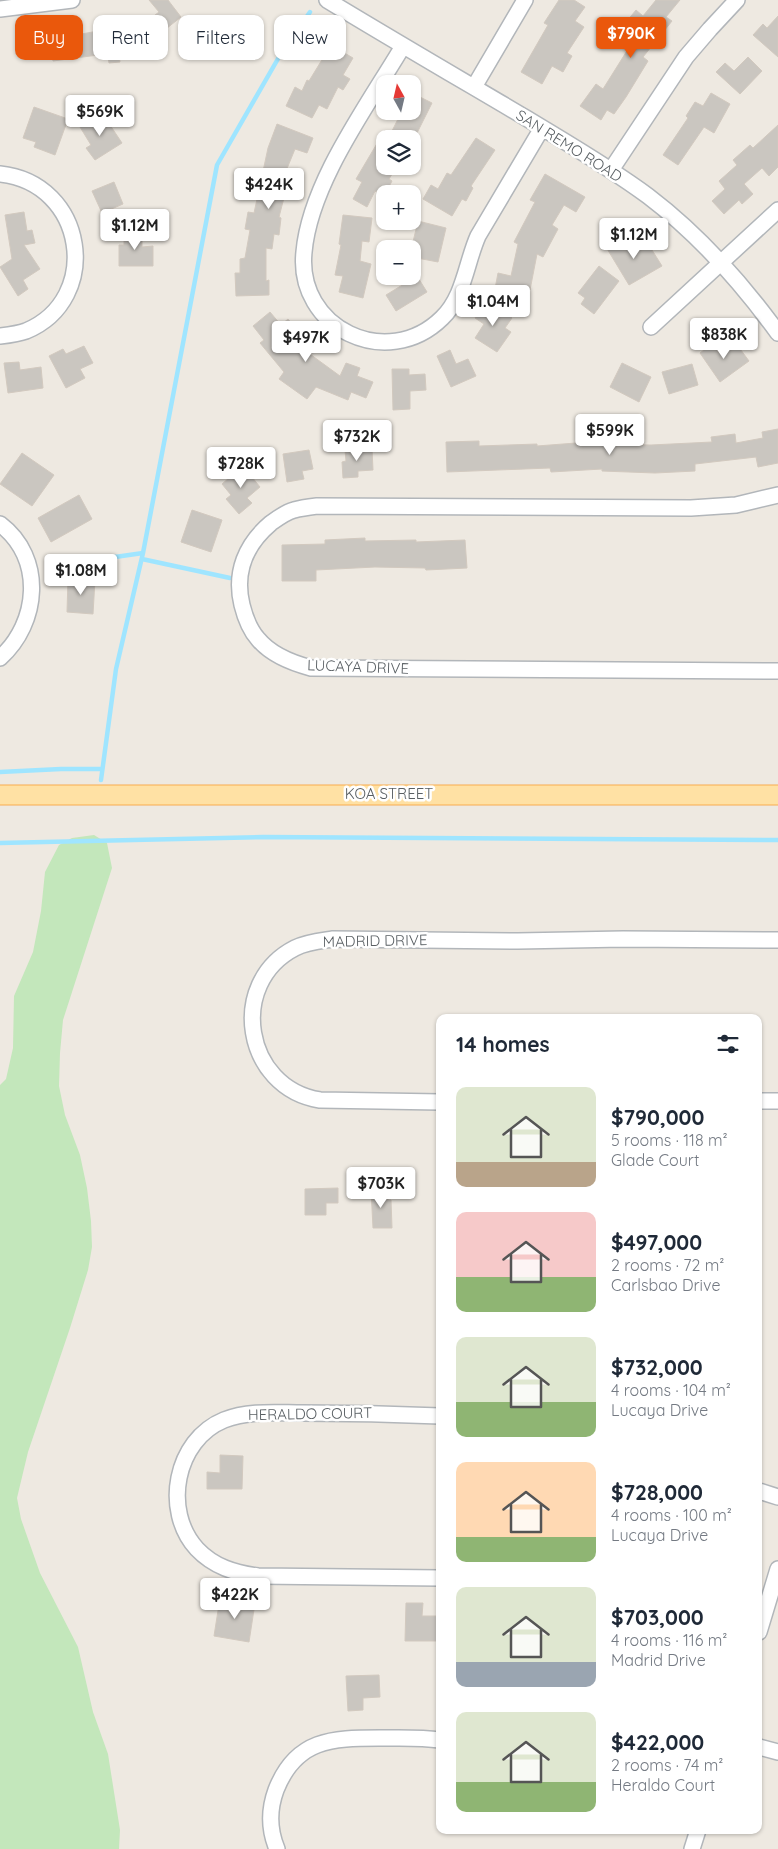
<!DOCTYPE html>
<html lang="en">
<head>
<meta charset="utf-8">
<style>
	:root { --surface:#fff; --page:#f6f6f7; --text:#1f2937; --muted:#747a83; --accent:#ea580c }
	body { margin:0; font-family:Quicksand,sans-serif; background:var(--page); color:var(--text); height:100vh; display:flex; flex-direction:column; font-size:19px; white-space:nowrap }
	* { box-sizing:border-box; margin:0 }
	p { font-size:16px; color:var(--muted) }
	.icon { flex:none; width:28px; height:28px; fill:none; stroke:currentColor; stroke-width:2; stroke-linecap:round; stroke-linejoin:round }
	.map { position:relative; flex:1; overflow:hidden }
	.drawer { position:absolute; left:436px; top:1014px; width:326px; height:820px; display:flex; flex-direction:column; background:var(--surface); border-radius:10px; box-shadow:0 1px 4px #0004 }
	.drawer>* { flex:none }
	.guide { position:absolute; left:15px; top:15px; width:346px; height:45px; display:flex; gap:10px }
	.needle { width:32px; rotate:352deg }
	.buttons { position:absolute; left:376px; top:75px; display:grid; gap:10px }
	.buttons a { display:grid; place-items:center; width:45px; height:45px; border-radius:10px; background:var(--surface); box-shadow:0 1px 4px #0004; font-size:25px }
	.price { position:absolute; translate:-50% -42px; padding:0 11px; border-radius:5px; background:#fff; color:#222; font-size:16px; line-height:32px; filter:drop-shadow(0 1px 2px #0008) }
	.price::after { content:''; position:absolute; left:50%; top:30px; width:15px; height:11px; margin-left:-8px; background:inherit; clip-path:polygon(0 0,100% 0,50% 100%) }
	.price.active { background:var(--accent); color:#fff }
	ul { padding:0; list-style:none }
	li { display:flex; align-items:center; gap:15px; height:125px; padding:0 20px }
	li span { display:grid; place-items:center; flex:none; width:140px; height:100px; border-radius:10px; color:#555 }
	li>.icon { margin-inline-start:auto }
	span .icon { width:60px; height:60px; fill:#fffc; stroke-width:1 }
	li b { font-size:21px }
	h2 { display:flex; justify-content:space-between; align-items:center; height:60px; padding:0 20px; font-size:21px }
	.pill { padding:0 18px; border-radius:10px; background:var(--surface); box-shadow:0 1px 4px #0004; font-size:18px; line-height:45px }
	.pill.active { background:var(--accent); color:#fff }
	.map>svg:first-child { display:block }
	.green { fill:#c3e7bb }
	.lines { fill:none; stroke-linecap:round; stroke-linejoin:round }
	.stream { stroke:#9fe5ff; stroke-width:4.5 }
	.building { fill:#cac6c0; stroke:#d2c9bf }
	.minor-casing { stroke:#b2b6ba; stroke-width:18 }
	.major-casing { stroke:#f9ac4e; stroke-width:21 }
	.minor { stroke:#fff; stroke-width:15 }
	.major { stroke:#ffe1a4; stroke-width:19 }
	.labels { text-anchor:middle; stroke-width:5; stroke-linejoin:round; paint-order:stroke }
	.street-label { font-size:15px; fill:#595f63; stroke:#fff }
</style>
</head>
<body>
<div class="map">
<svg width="778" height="1849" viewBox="0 0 778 1849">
	<rect width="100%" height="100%" fill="#eee9e1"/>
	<path class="green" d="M94 835 107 843 112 868 63 1020 60 1053 59 1086 65 1115 80 1155 87 1188 91 1221 92 1247 88 1270 70 1328 28 1452 17 1498 21 1519 40 1573 78 1647 93 1712 108 1754 120 1830 119 1849H0V1085L6 1079 13 1048 14 996 33 952 41 911 45 872 59 845 72 838Z"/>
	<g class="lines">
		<path class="stream" d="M142 559 230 578
			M52 566 143 553
			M0 772 61 769H101
			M101 780 116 669 143 553 217 165 279 57 310 12
			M0 843 263 837 778 840"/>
	</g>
	<path class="building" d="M149 0H168L181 17 157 36 146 22 159 12Z
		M559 0H574L585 7 575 21 584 27 567 53 572 56 563 72 552 66 542 84 521 72 548 25 544 23Z
		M656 0H680L666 17 672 21 643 57 648 61 626 97 614 114 607 110 601 120 580 106 596 84 603 89 635 38 622 27 636 10 643 16Z
		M778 16V57L753 35 763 24 767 28Z
		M64 29 65 37 109 29 110 36 130 34 133 53 119 55 120 62 109 63 108 56 98 57V55L53 61 49 31Z
		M331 45 353 58 343 75 350 79 343 90 338 87 327 109 319 105 312 118 286 106 295 87 302 91 307 80 309 81Z
		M748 57 762 71 740 94 716 72 725 63 734 71Z
		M412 93 432 103 414 139H388L402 111H412Z
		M711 93 730 104 714 133 704 127 678 165 663 155 688 118 686 116 695 102 703 106Z
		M34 107 68 119 55 155 34 147 36 142 23 138Z
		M102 113 122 143 95 160 86 148 91 145 80 127Z
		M277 124 313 138 307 153 295 149 286 171 296 174 292 192 286 190 279 217 281 218 279 235 274 234 272 249 266 248V281L269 280V295L236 296 235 273H240V259L245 258 250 230 245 229 248 212 254 213 268 148Z
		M778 125V167L769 176 762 168 744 184 753 194 742 204 739 200 724 214 712 201 725 189 719 181 737 165 733 160 750 145 753 148Z
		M385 130V166H397L389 179 392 181 384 196 375 191 367 207 353 199 362 182 356 179Z
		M476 138 495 150 471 186 473 188 466 201 462 199 452 216 423 199 431 185 438 189 447 173 451 175Z
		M545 174 585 197 576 212 564 205 552 225 558 229 543 257 537 254 530 290 526 289 523 300 494 294 498 273 511 276 518 244 514 242 535 202 530 200Z
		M114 182 123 204 102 213 92 191Z
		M24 212 27 231 32 230 35 243 24 245 40 269 23 280 28 289 18 296 0 267 12 259 5 215Z
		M343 215 372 218 369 242 362 241 360 261 371 264 363 298 339 292 343 276 335 275 341 245 339 244Z
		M418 221 446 228 438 262 412 257V246Z
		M124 230H142V247L153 246V266H119V245H124Z
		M622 238 630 252 647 242 662 266 629 285 606 247Z
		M599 266 619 281 594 314 581 304 585 298 578 293Z
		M417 276 427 292 396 311 386 295Z
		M486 301 512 318 505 328 511 332 497 352 475 338 484 324 475 318Z
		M270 312 281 325 288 319 300 334 292 341 340 376 346 363 360 368 357 376 373 382 366 398 351 392 348 400 316 387 307 399 279 379 284 372 260 343 264 340 253 326Z
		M735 342 749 361 720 382 700 353 712 344 719 353Z
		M84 346 93 363 80 369 85 378 66 388 49 356 63 349 66 354Z
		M450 350 456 364 468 359 476 376 451 387 437 356Z
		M19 362 20 370 41 367 43 388 8 393 4 363Z
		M622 363 651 377 639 402 610 387Z
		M692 364 698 385 669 394 662 372Z
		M392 369H409V375L425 374 426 390 410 391V409L393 410Z
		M778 429V463L758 467 756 457 695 464V471L655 473 602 471V469L551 472 550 468 447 472 446 442 479 441V446L537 444V446L589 442V444L651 445 712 442 711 437 735 434 736 443 763 438 762 432Z
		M372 449 373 470 358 471V477L343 478 342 462 346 461 345 450Z
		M309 450 313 469 302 471 304 479 287 482 283 454Z
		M22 453 54 475 32 506 0 484Z
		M243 466 260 487 247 498 252 503 239 514 226 499 231 495 222 484Z
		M79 495 92 519 51 542 38 518Z
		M192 510 222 520 211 552 181 542Z
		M365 538V541L416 540V542L465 540 467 568 426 570 425 568 375 567 316 570V581H282V545L325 544V540Z
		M68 579 95 580 93 614 67 612Z
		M338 1188V1203H326V1215H305V1189Z
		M371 1189H387L388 1200H391L392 1228H373Z
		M220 1455 243 1456 242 1489H207V1472L220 1473Z
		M220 1598 255 1603 249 1642 214 1636Z
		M406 1603H423L422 1616H439V1641H405Z
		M379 1675 380 1697 363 1698V1710L348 1711 346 1676Z"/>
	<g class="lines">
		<g class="minor-casing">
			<path id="minor" d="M327 0C393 40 460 79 526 118 567 143 609 167 648 196 698 234 741 282 778 333
				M0 9 72 0
				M403 46C368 105 310 183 304 252 296 328 387 372 442 318 464 297 466 263 478 236L542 128
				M474 87 525 0
				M611 170 686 57 710 29 737 0
				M0 174C86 183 103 299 26 331 18 334 9 335 0 336
				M651 327 778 210
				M778 495 736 505 691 508 317 506C309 507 301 508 294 510 286 512 278 518 271 523 246 544 234 572 242 605 245 617 249 629 258 639 271 655 292 663 311 668L778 671
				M0 524C45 558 39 623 0 658
				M759 1101H778
				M440 1102 320 1100C244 1088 227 983 295 948 307 942 320 941 333 939L518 941 623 939 778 940
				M440 1416C394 1414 349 1413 303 1413 277 1413 249 1410 224 1420 175 1440 162 1511 197 1549 214 1567 235 1573 258 1576L440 1578
				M759 1491 778 1497
				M759 1632 778 1569
				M759 1747 778 1752
				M277 1849C269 1830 269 1809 276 1790 296 1739 332 1738 379 1738 400 1738 420 1737 440 1740
				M692 1849 698 1830"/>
		</g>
		<g class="major-casing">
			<path id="major" d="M0 795H778"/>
		</g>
		<use href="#minor" class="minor"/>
		<use href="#major" class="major"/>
	</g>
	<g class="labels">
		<g class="street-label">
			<text transform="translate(569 146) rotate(32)" y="5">SAN REMO ROAD</text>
			<text transform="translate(358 667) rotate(2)" y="5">LUCAYA DRIVE</text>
			<text x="389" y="799">KOA STREET</text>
			<text transform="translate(375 941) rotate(-1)" y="5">MADRID DRIVE</text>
			<text transform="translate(310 1414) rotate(-1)" y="5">HERALDO COURT</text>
		</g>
	</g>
</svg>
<div class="buttons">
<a><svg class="needle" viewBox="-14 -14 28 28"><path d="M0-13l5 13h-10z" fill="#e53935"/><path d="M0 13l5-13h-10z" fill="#747a83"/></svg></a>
<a><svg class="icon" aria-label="layers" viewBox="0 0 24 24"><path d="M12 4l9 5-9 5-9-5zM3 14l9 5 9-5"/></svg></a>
<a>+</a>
<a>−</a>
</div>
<b class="price active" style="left:631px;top:59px">$790K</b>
<b class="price" style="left:100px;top:137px">$569K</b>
<b class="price" style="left:269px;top:210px">$424K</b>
<b class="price" style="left:135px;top:251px">$1.12M</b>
<b class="price" style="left:634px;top:260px">$1.12M</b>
<b class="price" style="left:493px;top:327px">$1.04M</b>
<b class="price" style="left:724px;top:360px">$838K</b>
<b class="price" style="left:306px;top:363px">$497K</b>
<b class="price" style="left:610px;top:456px">$599K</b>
<b class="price" style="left:357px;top:462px">$732K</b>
<b class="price" style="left:241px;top:489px">$728K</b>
<b class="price" style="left:81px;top:596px">$1.08M</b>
<b class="price" style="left:381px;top:1209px">$703K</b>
<b class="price" style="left:235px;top:1620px">$422K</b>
<div class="guide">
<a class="pill active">Buy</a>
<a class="pill">Rent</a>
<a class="pill">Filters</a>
<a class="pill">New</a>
</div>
<section class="drawer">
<h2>14 homes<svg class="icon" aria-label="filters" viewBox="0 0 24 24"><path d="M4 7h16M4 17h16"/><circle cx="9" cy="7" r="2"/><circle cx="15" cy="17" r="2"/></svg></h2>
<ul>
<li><span style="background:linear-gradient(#dfe7d0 75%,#b9a48a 0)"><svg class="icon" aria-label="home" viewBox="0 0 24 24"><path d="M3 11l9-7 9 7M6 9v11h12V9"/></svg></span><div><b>$790,000</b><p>5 rooms · 118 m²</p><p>Glade Court</p></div></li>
<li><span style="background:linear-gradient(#f6c9c9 65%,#8fb573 0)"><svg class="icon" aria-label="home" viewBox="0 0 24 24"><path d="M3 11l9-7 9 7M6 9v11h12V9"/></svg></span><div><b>$497,000</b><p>2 rooms · 72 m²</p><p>Carlsbao Drive</p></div></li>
<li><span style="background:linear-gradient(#dfe7d0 65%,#8fb573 0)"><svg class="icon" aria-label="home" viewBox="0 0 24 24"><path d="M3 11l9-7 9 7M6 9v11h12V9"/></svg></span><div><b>$732,000</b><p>4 rooms · 104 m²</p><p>Lucaya Drive</p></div></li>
<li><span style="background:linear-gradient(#ffd9b3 75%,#8fb573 0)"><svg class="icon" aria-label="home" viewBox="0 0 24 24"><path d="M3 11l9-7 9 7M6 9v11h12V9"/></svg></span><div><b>$728,000</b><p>4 rooms · 100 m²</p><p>Lucaya Drive</p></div></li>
<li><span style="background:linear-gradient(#dfe7d0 75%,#9aa5b1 0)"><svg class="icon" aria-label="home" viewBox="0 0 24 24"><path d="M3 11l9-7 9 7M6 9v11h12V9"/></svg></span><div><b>$703,000</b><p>4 rooms · 116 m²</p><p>Madrid Drive</p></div></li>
<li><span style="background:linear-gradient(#dfe7d0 70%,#8fb573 0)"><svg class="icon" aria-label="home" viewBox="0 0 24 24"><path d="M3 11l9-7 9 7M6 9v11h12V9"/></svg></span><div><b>$422,000</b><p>2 rooms · 74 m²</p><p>Heraldo Court</p></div></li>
</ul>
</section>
</div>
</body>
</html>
